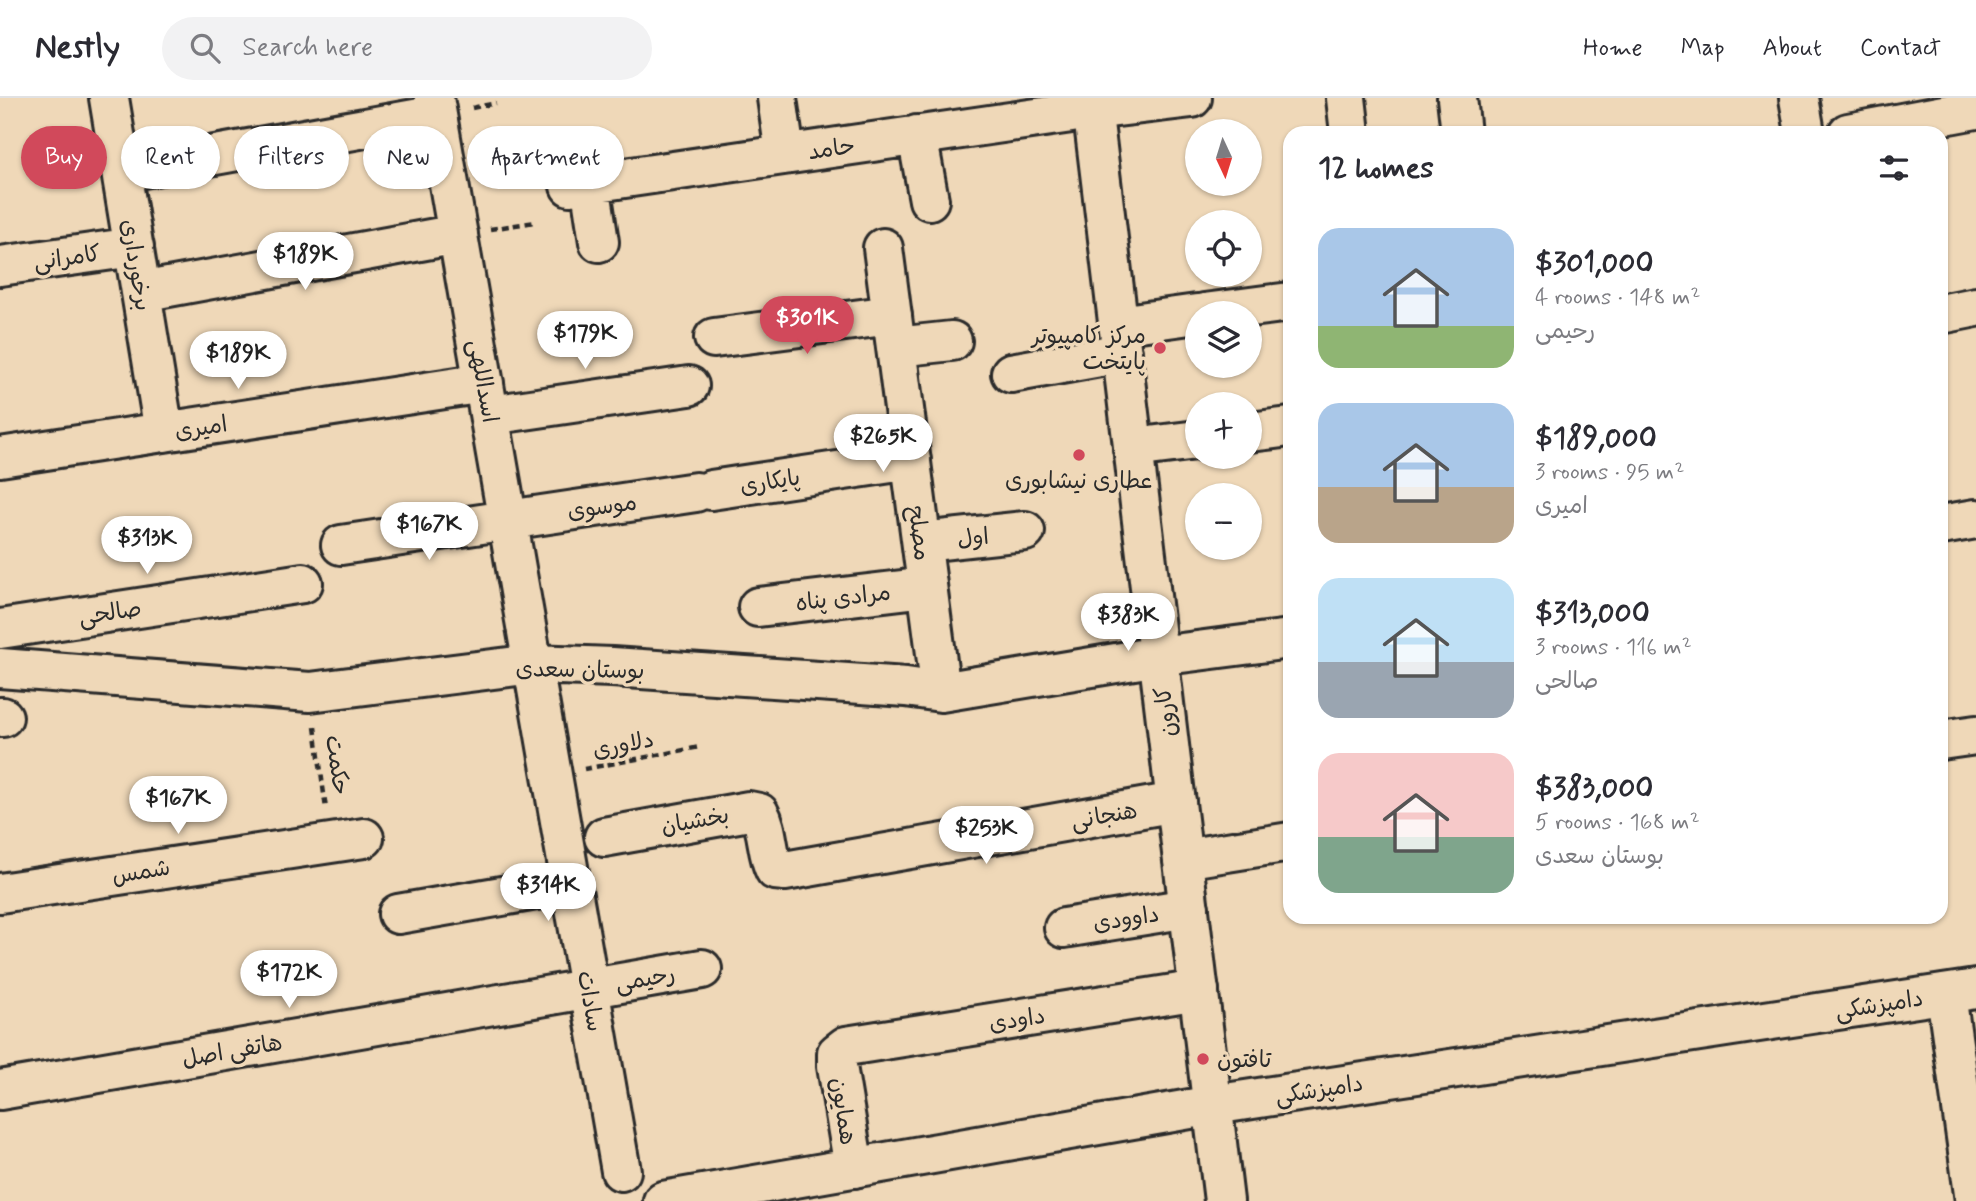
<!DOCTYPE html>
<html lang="en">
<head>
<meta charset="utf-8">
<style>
	:root { --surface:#fff; --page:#f2f2f3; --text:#2b2b33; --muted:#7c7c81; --line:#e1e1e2; --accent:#d1495b }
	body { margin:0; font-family:Mynerve,"Playpen Sans Arabic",sans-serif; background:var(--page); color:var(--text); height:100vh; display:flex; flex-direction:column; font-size:26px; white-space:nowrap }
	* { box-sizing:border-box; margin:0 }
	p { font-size:23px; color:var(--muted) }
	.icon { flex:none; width:38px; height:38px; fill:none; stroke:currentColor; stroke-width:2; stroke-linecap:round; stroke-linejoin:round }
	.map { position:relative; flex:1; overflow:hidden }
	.drawer { position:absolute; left:1283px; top:28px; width:665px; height:798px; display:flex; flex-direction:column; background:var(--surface); border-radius:21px; box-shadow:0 2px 5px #0004 }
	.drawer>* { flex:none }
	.guide { position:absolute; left:21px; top:28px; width:665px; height:63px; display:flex; gap:14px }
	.needle { width:46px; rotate:176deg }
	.tools { position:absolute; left:1185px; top:21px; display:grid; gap:14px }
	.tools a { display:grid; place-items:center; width:77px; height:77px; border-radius:50%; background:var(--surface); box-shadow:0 2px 5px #0004; font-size:35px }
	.price { position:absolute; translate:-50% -60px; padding:0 16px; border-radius:24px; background:#fff; color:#222; font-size:23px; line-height:46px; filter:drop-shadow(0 2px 4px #0008) }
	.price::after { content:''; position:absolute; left:50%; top:42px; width:21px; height:16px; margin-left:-10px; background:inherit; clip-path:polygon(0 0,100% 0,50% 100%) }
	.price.on { background:var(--accent); color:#fff }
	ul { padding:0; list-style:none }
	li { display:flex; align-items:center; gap:21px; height:175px; padding:0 35px }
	li span { display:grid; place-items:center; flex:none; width:196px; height:140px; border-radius:21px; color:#555 }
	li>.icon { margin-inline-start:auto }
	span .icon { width:84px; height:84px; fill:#fffc; stroke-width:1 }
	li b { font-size:30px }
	h2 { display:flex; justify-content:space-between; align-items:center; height:84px; padding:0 35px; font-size:30px }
	.tag { padding:0 24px; border-radius:32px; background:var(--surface); box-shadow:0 2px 5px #0004; font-size:24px; line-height:63px }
	.tag.on { background:var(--accent); color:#fff }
	header { display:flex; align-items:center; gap:42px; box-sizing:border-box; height:98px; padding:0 35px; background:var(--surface); border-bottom:2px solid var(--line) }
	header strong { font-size:33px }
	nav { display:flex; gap:38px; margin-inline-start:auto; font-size:24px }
	.search { width:490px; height:63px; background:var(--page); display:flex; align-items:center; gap:18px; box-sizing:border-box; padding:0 24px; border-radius:38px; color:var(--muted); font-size:26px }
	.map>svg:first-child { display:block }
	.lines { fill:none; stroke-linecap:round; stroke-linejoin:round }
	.minor-casing { stroke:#2b2b2b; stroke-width:44 }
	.major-casing { stroke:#2b2b2b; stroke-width:44 }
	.path { stroke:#2b2b2b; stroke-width:4.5; stroke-dasharray:7 5; stroke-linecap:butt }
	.minor { stroke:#efd8b8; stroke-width:38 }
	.major { stroke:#efd8b8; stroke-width:38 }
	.poi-dot { fill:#d1495b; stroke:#efd8b8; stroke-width:2.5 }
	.labels { text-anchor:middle; stroke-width:7; stroke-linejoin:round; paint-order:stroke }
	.street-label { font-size:23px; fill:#2b2b2b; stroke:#efd8b8 }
	.poi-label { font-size:23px; fill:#2b2b2b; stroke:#efd8b8; text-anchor:end }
</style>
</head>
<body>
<header>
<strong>Nestly</strong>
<div class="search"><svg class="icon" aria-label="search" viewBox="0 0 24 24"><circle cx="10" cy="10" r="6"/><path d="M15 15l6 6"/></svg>Search here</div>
<nav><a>Home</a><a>Map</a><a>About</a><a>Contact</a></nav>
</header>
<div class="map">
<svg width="1976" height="1103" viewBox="0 0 1976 1103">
	<rect width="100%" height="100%" fill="#efd8b8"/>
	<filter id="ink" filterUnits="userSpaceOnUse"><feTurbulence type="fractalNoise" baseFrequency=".0143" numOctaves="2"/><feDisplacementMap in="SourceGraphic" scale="14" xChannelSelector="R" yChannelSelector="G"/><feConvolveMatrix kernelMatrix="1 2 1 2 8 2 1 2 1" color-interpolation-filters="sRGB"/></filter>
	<g filter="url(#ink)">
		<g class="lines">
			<g class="minor-casing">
				<path id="minor" d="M109 0 164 334
					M434 0 621 1073
					M777 0 785 56
					M1346 0 1350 35
					M1457 0 1461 35
					M1799 0 1805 35
					M1848 35 1976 11
					M917 37 929 102
					M121 74 437 17
					M590 85 599 144
					M570 88 1092 12 1192 0
					M883 150 941 594
					M0 168 134 149
					M141 194 458 136
					M1204 215 1290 204
					M1941 216 1976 209
					M1118 227 1197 216
					M714 240 892 217
					M896 249 952 243
					M1011 275 1122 255
					M490 317 689 288
					M1250 334 1290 329
					M1133 350 1197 342
					M0 359 484 285
					M711 392 911 362
					M1941 427 1976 421
					M922 444 1025 433
					M341 447 696 394
					M758 509 927 489
					M0 531 303 485
					M0 570 310 594 533 566 612 569 906 589 941 594 1158 558 1290 541
					M0 619H3
					M1941 642 1976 637
					M604 739 749 713 759 715C769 732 766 754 775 772L785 773 1176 704
					M1183 761 1290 744
					M0 795 364 740
					M398 816 571 786
					M1064 830 1189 810
					M1946 896 1975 1103
					M0 992 702 871
					M854 1070 837 968V955L846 948 1199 892"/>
			</g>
			<g class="major-casing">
				<path id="major" d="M1091 0 1224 1103
					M663 1103 1213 1007 1976 891"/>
			</g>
			<path class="path" d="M472 10 496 5
				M490 131 535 124
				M315 629 326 711
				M584 671 700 649"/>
			<use href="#minor" class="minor"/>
			<use href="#major" class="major"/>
		</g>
	</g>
	<g class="poi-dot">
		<circle cx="1160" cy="250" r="7"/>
		<circle cx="1079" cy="357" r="7"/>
		<circle cx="1203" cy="961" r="7"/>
	</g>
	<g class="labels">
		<g class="street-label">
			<text transform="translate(831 50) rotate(-8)" y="8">حامد</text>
			<text transform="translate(67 159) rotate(-8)" y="8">کامرانی</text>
			<text transform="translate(137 167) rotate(81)" y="8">برخورداری</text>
			<text transform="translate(484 283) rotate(80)" y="8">اسداللهی</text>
			<text transform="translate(201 329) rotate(-9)" y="8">امیری</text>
			<text transform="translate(770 383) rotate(-9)" y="8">پایکاری</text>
			<text transform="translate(602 408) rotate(-8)" y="8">موسوی</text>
			<text transform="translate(920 435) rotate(83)" y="8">مصلح</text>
			<text transform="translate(973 439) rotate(-6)" y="8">اول</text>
			<text transform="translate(843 499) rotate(-7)" y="8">مرادی پناه</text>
			<text transform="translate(110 514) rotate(-9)" y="8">صالحی</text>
			<text transform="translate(580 571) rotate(1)" y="8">بوستان سعدی</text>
			<text transform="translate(1165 614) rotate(-97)" y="8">کارون</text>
			<text transform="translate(623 646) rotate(-11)" y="8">دلاوری</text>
			<text transform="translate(338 667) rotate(82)" y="8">حکمت</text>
			<text transform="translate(1104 717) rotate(-10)" y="8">هنجانی</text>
			<text transform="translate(695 722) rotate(-10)" y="8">بخشیان</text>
			<text transform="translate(141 773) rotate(-9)" y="8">شمس</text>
			<text transform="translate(1126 820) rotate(-9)" y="8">داوودی</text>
			<text transform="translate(645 880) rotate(-10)" y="8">رحیمی</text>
			<text transform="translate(591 903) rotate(80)" y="8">سادات</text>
			<text transform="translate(1879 906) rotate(-9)" y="8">دامپزشکی</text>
			<text transform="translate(1017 921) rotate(-9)" y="8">داودی</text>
			<text transform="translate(232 952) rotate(-10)" y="8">هاتفی اصل</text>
			<text transform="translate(1319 991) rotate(-9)" y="8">دامپزشکی</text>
			<text transform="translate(844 1013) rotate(81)" y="8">همایون</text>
		</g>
		<g class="poi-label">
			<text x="1146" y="245">مرکز کامپیوتر<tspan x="1146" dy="26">پایتخت</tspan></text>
			<text x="1079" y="390" text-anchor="middle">عطاری نیشابوری</text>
			<text x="1217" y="969" text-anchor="start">تافتون</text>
		</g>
	</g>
</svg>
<div class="tools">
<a><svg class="needle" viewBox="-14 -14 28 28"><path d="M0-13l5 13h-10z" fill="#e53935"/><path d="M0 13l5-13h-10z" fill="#7c7c81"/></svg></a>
<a><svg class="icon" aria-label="locate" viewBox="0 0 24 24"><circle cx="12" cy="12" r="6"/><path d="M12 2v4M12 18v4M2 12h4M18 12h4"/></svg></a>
<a><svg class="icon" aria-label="layers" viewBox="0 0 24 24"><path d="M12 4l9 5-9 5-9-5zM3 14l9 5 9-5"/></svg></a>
<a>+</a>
<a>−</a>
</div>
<b class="price" style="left:305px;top:194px">$189K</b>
<b class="price on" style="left:807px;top:258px">$301K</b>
<b class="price" style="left:585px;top:273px">$179K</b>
<b class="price" style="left:238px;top:293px">$189K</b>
<b class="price" style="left:883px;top:376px">$265K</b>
<b class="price" style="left:429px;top:464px">$167K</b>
<b class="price" style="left:147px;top:478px">$313K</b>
<b class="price" style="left:1128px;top:555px">$383K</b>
<b class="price" style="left:178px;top:738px">$167K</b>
<b class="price" style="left:986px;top:768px">$253K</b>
<b class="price" style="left:548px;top:825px">$314K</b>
<b class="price" style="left:289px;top:912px">$172K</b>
<div class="guide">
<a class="tag on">Buy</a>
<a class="tag">Rent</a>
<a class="tag">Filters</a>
<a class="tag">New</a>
<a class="tag">Apartment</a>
</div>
<section class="drawer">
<h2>12 homes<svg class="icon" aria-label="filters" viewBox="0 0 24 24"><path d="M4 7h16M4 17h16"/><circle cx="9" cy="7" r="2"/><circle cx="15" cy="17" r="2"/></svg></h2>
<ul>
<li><span style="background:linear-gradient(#a9c7e8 70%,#8fb573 0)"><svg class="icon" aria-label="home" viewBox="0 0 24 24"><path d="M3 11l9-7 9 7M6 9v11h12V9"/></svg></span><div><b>$301,000</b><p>4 rooms · 148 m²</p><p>رحیمی</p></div></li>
<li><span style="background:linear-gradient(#a9c7e8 60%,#b9a48a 0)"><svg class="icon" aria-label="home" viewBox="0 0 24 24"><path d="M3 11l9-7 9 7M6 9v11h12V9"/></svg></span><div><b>$189,000</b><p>3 rooms · 95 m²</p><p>امیری</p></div></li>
<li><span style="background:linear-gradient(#bfe0f5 60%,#9aa5b1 0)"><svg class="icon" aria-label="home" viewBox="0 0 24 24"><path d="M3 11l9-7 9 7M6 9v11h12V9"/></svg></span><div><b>$313,000</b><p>3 rooms · 116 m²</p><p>صالحی</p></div></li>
<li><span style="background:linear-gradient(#f6c9c9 60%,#7fa58c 0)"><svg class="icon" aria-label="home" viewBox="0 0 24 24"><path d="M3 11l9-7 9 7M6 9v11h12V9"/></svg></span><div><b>$383,000</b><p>5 rooms · 168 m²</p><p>بوستان سعدی</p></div></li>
</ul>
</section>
</div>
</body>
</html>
